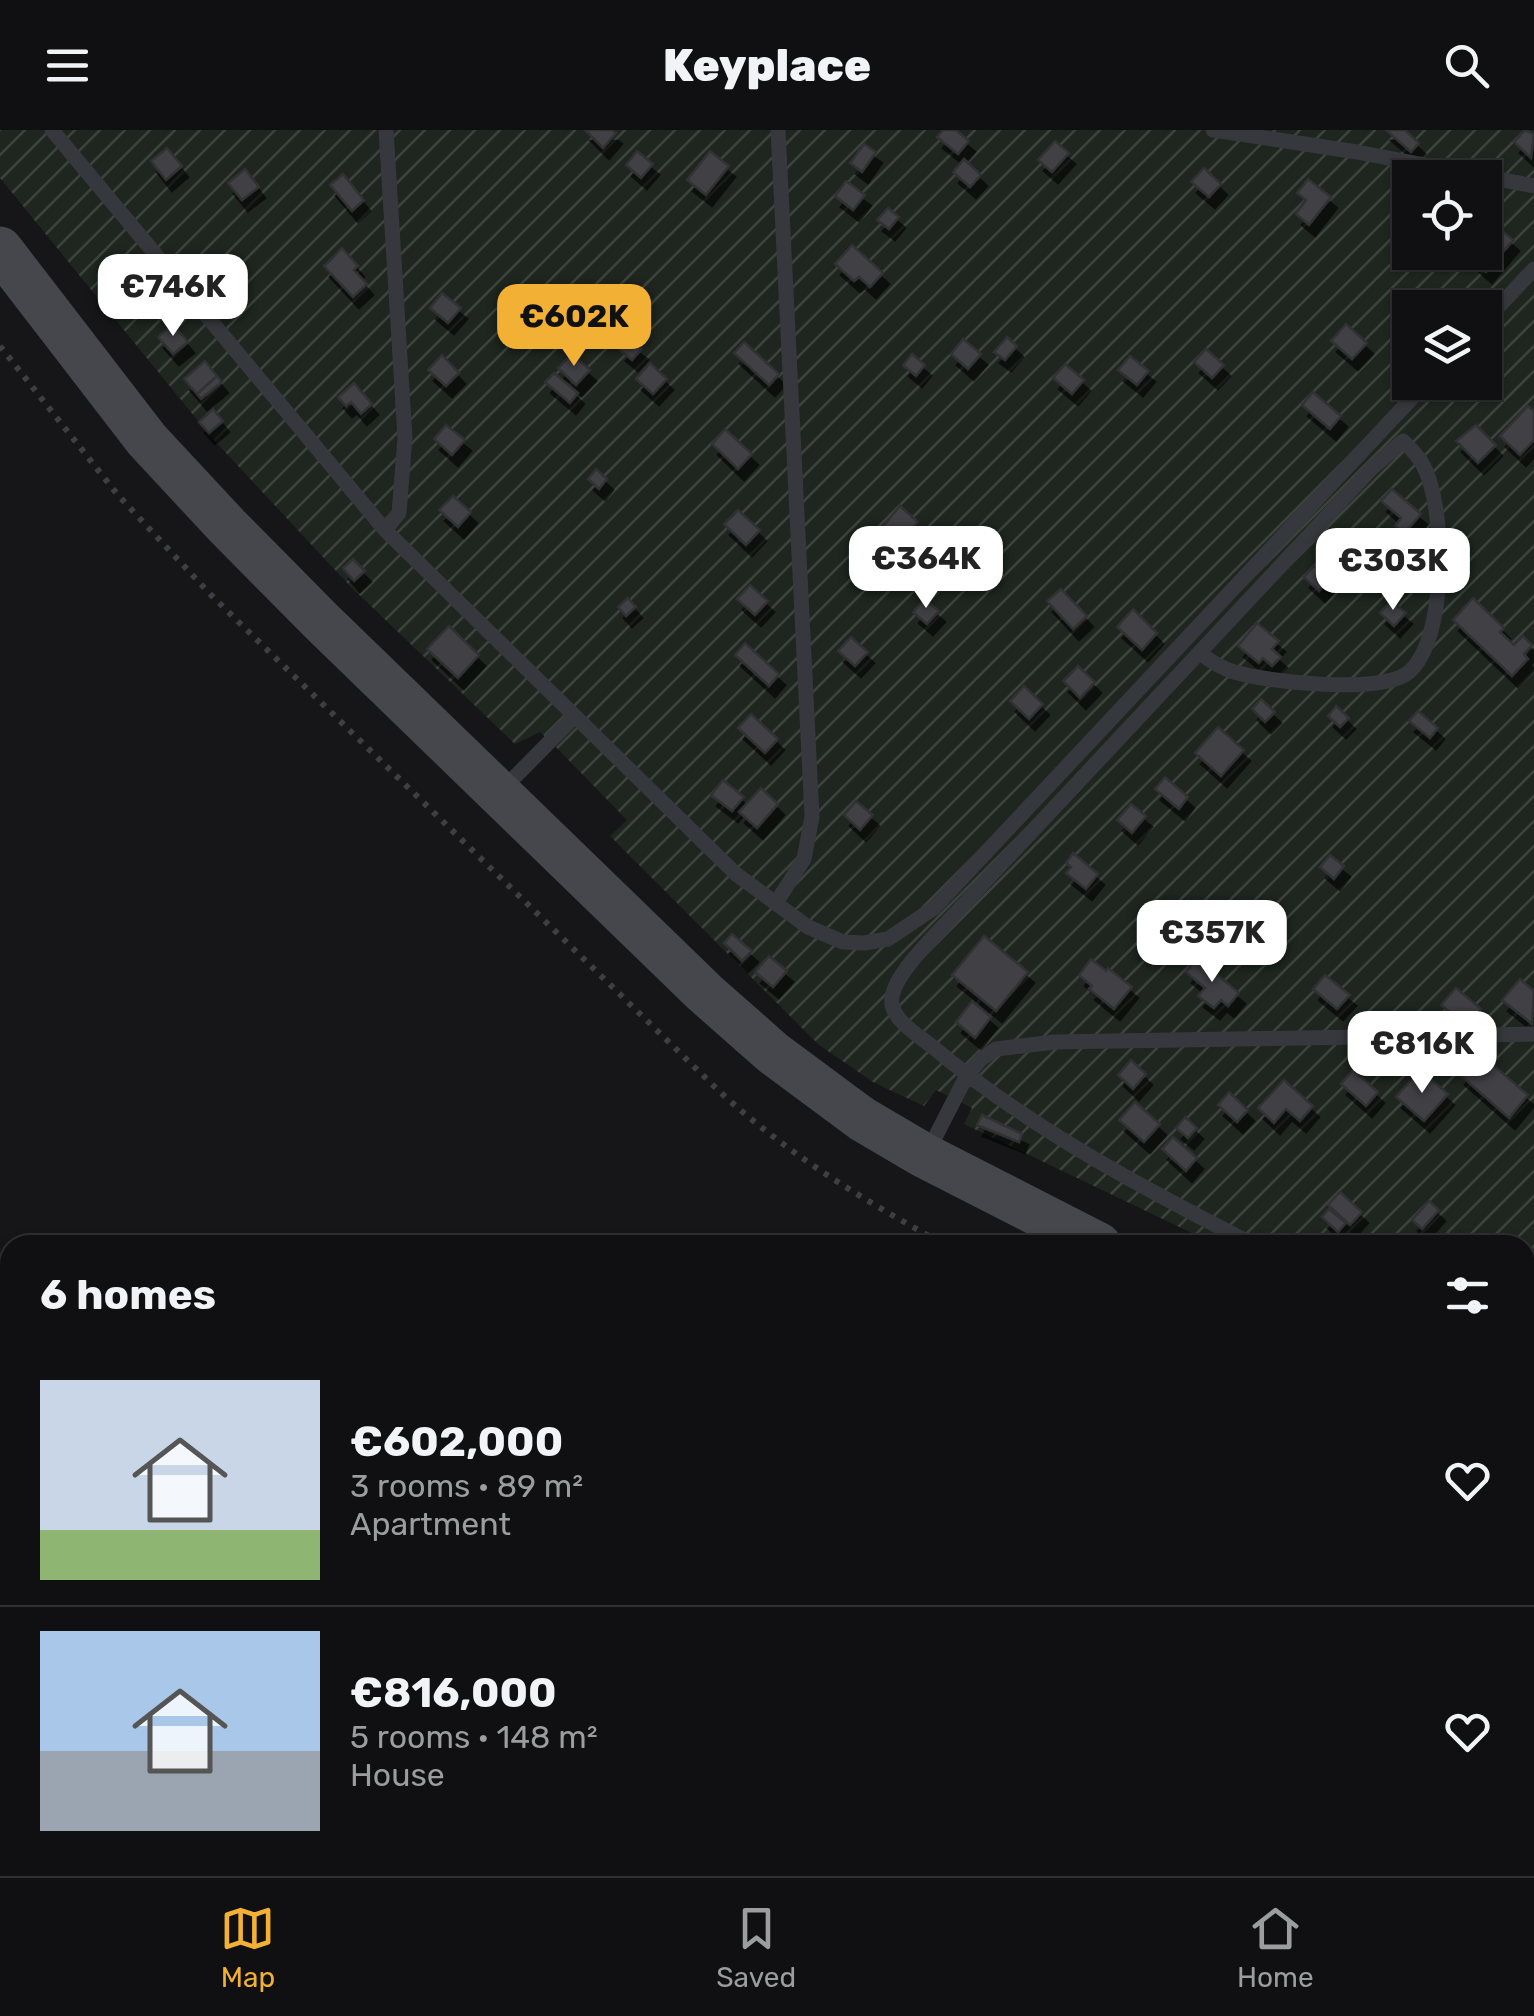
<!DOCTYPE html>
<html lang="en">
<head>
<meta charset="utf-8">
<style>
	:root { --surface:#101012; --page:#1e1e20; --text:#f1f3f6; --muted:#9c9d9f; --line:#303032; --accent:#f2b134 }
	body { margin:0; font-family:Rubik,sans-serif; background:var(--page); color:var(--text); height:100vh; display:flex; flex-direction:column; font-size:38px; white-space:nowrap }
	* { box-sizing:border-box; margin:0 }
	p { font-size:32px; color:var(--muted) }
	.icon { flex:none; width:55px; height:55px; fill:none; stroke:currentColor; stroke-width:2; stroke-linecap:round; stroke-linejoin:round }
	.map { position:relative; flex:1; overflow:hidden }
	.sheet { position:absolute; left:0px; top:1105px; width:1535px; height:642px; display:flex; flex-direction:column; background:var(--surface); border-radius:30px 30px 0 0; box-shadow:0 2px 8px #0004,0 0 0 2px var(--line) }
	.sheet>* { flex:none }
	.controls { position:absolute; left:1392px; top:30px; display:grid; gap:20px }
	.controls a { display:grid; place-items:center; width:110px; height:110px; border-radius:0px; background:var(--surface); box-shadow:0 2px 8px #0004,0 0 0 2px var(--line); font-size:50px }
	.price { position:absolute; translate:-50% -85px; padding:0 22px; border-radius:20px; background:#fff; color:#222; font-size:32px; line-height:65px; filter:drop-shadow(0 2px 5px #0008) }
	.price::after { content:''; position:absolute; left:50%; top:60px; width:30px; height:22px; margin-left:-15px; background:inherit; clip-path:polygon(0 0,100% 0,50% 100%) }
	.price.active { background:var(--accent); color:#111 }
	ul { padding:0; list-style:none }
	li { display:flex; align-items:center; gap:30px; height:250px; padding:0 40px }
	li+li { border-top:2px solid var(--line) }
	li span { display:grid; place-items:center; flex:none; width:280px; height:200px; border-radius:0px; color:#555 }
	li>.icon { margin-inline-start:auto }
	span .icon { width:120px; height:120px; fill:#fffc; stroke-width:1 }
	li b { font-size:42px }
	h2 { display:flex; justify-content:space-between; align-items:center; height:120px; padding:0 40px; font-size:42px }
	header { display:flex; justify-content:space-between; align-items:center; height:130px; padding:0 40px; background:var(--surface); font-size:45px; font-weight:800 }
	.dock { display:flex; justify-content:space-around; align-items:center; height:140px; border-top:2px solid var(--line); background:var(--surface); font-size:28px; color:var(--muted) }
	.dock a { display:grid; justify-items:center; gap:5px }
	.dock .active { color:var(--accent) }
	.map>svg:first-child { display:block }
	.garden { fill:url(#garden-furrows); fill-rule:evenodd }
	.water { fill:#2c353c }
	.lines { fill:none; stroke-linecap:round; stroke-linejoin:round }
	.river { stroke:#2c353c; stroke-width:62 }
	.building { fill:#404145; stroke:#303034; stroke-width:2.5; filter:url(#shadow) }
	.path { stroke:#3d3f44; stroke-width:6; stroke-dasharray:5 8; stroke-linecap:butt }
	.lane { stroke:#37383d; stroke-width:15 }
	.secondary { stroke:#45474d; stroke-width:45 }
</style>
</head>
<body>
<header><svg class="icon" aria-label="menu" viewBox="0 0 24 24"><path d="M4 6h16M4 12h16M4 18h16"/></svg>Keyplace<svg class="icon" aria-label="search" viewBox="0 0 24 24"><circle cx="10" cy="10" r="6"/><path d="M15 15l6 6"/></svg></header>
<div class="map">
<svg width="1534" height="1746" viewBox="0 0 1534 1746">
	<defs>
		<pattern id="garden-furrows" width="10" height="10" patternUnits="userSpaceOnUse" patternTransform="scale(2.5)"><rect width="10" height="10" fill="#1e261f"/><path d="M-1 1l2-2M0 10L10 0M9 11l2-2" fill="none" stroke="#3c433d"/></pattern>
		<filter id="shadow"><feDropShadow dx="6" dy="11" stdDeviation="0" flood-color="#0009"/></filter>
	</defs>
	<rect width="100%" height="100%" fill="#161618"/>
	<path class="garden" d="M0 0H1534V1278L1525 1274V1115H1217L964 994 972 978 936 960 924 976 873 952 819 915 610 706 627 690 550 611 540 602 515 614 350 456 212 308 0 48ZM1410 48H1485V122H1410ZM1410 178H1485V252H1410Z"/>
	<path class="water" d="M1525 1726 1534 1728V1746H1342L1343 1738H1525Z"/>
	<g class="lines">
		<path class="river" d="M0 1302 10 1323
			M1525 1648 1534 1649
			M561 1738 596 1746
			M791 1746 840 1738"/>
	</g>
	<path class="building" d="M585 0H612L616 3 603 18Z
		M943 0H956L969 11 958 24 937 7Z
		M1386 0H1405L1419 13 1411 22Z
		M1525 0 1534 4 1531 28 1514 12Z
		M1055 11 1069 23 1052 42 1038 30Z
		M864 14 876 22 862 42 850 33Z
		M167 18 182 36 166 50 151 31Z
		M637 21 653 34 641 48 626 35Z
		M710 21 729 36 706 65 687 50Z
		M964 29 981 45 970 57 953 42Z
		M1204 38 1221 54 1209 67 1191 52Z
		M245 39 259 57 242 70 228 53Z
		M343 44 364 70 352 81 330 55Z
		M1308 49 1331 67 1309 95 1296 84 1306 70 1297 63Z
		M846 51 865 65 853 80 835 66Z
		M888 78 899 87 889 99 877 90Z
		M1495 94 1513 110 1486 142 1468 126 1471 122H1485V106Z
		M852 115 883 143 870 157 859 147 854 151 835 134Z
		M342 118 358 136 354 140 367 154 353 167 324 136Z
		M442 163 461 178 448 193 430 178Z
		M173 194 188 212 173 224 158 207Z
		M1346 194 1367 213 1352 229 1331 211Z
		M1007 207 1017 216 1005 230 994 222Z
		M629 209 642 219 632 230 620 220Z
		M963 209 981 224 968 239 951 224Z
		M744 212 779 244 769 255 734 223Z
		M1206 219 1224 235 1212 248 1194 232Z
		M572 224 590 240 576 255 558 238Z
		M912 224 925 235 916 246 903 235Z
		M442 225 459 243 446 256 428 240Z
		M1130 226 1149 241 1137 255 1118 240Z
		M205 231 217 246 197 264 184 249Z
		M650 233 667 249 653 264 636 249Z
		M1065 234 1084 250 1072 264 1053 248Z
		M554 243 578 263 570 273 545 252Z
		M217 246 222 252 201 269 197 264Z
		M354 253 372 274 361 284 351 272 346 276 338 267Z
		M1313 262 1341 286 1330 299 1302 275Z
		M1528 276 1534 281V310L1520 325 1500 306Z
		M213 279 223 291 209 303 199 292Z
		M446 295 465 310 452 325 434 309Z
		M1476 295 1496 315 1478 333 1456 311Z
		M725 299 752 324 738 339 712 314Z
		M596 339 607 349 599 359 588 349Z
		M1392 359 1421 384 1404 404 1395 396 1401 388 1381 371Z
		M453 366 471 382 458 397 439 380Z
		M900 376 918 392 894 421 876 405Z
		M738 380 760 400 746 415 724 394Z
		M353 429 365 441 354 451 343 438Z
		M1314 436 1329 450 1319 461 1304 447Z
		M750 455 768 471 755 485 737 469Z
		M1061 459 1087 486 1073 499 1047 471Z
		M628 468 636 477 626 486 618 477Z
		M1473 468 1504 498 1500 502 1514 515 1523 506 1532 515 1524 524 1528 529 1512 546 1453 490Z
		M924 469 939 481 927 494 913 482Z
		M1391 471 1406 483 1394 496 1380 483Z
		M1133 479 1157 503 1142 520 1117 497Z
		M1257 493 1279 511 1272 519 1281 527 1272 536 1263 528 1259 533 1238 516Z
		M449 496 479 525 458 548 427 519Z
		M851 507 868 522 855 536 838 521Z
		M745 513 779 544 769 556 735 525Z
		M1078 536 1095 552 1080 568 1063 551Z
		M1024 556 1043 574 1029 589 1010 571Z
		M1261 569 1275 582 1265 592 1252 579Z
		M1336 576 1349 588 1340 597 1328 586Z
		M1418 581 1438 598 1430 608 1409 591Z
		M751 584 778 609 765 623 738 598Z
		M1218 597 1244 620 1221 646 1195 623Z
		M1165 647 1188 667 1179 679 1155 659Z
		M723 650 744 667 732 681 711 665Z
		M761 658 778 674 757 698 739 682Z
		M856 671 873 685 860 700 844 685Z
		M1131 674 1146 686 1132 703 1117 690Z
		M1073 723 1098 744 1086 759 1066 743 1071 737 1066 733Z
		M1330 725 1344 736 1334 749 1320 737Z
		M732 804 752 821 742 831 724 813Z
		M984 806 1028 842 996 881 952 845Z
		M769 826 787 841 773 857 755 842Z
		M1197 828 1239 863 1228 876 1221 870 1214 878 1198 866 1205 858 1186 842Z
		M1091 829 1106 841 1108 838 1132 857 1114 879 1089 859 1092 856 1079 845Z
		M1325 845 1350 865 1337 879 1313 859Z
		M1520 849 1534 861 1532 894 1502 870Z
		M1456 858 1481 879 1467 896 1441 875Z
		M972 871 991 887 975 908 956 892Z
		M1478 922 1528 965 1509 988 1459 944Z
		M1131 930 1146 944 1133 959 1118 945Z
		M1353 940 1378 962 1366 976 1341 954Z
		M1420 940 1448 964 1424 991 1396 967Z
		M1284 950 1313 976 1300 991 1286 979 1274 993 1258 978Z
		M1229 962 1248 980 1237 992 1218 975Z
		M1135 972 1160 994 1144 1012 1119 990Z
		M982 985 1022 1004 1019 1012 977 995Z
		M1185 987 1197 998 1188 1008 1176 998Z
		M1173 1007 1197 1028 1186 1041 1162 1019Z
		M1340 1062 1362 1082 1350 1095 1328 1075Z
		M1429 1071 1439 1080 1422 1099 1412 1090Z
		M1329 1079 1346 1093 1338 1102 1322 1087Z
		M1525 1187 1534 1195V1204L1529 1210 1525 1206Z"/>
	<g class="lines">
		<path class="path" d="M0 216 117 364 211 465 720 962C790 1026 862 1069 945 1115
			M0 1561 10 1573
			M368 1738 388 1746"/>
		<path class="lane" d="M52 0 385 400 736 744 808 797 843 812 864 813 888 809 934 778 1427 252
			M1213 0 1357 22 1534 56
			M1485 191 1534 139
			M385 400 399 383 405 308 386 0
			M1201 524C1212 532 1221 538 1234 542 1268 552 1382 565 1409 542 1448 508 1446 377 1423 335 1418 325 1410 318 1403 311L1373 337 951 788C935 806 887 850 892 875 896 893 921 907 934 918 1031 999 1143 1058 1254 1115
			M501 661 575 586
			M776 773 804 729 812 687 778 0
			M927 1023 967 945 981 929 996 919 1055 912 1534 904
			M1525 1253 1534 1257
			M1525 1449 1534 1455"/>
		<path class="secondary" d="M0 119 147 310 227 396 321 491 705 863 773 923 862 989 925 1026 1099 1115
			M1525 1332 1534 1337"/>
	</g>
</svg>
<div class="controls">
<a><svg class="icon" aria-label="locate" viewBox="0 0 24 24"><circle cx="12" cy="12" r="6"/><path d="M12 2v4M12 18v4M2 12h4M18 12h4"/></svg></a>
<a><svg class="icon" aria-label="layers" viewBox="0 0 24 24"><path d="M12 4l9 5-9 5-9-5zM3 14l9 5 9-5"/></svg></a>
</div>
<b class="price" style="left:173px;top:209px">€746K</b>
<b class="price active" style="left:574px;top:239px">€602K</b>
<b class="price" style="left:926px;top:481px">€364K</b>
<b class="price" style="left:1393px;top:483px">€303K</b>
<b class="price" style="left:1212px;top:855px">€357K</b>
<b class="price" style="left:1422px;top:966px">€816K</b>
<section class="sheet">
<h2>6 homes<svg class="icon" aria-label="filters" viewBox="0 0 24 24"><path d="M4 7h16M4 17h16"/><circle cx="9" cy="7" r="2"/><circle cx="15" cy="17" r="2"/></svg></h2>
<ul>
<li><span style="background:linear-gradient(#c9d6e8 75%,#8fb573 0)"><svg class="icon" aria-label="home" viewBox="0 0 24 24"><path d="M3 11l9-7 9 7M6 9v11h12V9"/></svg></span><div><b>€602,000</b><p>3 rooms · 89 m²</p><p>Apartment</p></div><svg class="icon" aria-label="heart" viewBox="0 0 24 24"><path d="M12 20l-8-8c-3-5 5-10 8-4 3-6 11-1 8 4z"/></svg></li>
<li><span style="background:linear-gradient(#a9c7e8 60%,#9aa5b1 0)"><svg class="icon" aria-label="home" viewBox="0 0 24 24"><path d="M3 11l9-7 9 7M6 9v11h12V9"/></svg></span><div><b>€816,000</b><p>5 rooms · 148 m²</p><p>House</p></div><svg class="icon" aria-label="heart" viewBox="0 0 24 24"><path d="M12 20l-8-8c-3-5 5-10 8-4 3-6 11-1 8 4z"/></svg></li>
</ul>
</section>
</div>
<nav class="dock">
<a class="active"><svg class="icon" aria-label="map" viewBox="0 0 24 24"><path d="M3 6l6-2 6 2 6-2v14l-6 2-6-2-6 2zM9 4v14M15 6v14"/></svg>Map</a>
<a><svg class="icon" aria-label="saved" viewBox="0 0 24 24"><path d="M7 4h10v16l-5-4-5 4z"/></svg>Saved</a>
<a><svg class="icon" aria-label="home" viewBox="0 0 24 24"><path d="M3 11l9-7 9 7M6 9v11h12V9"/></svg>Home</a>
</nav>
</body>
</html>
